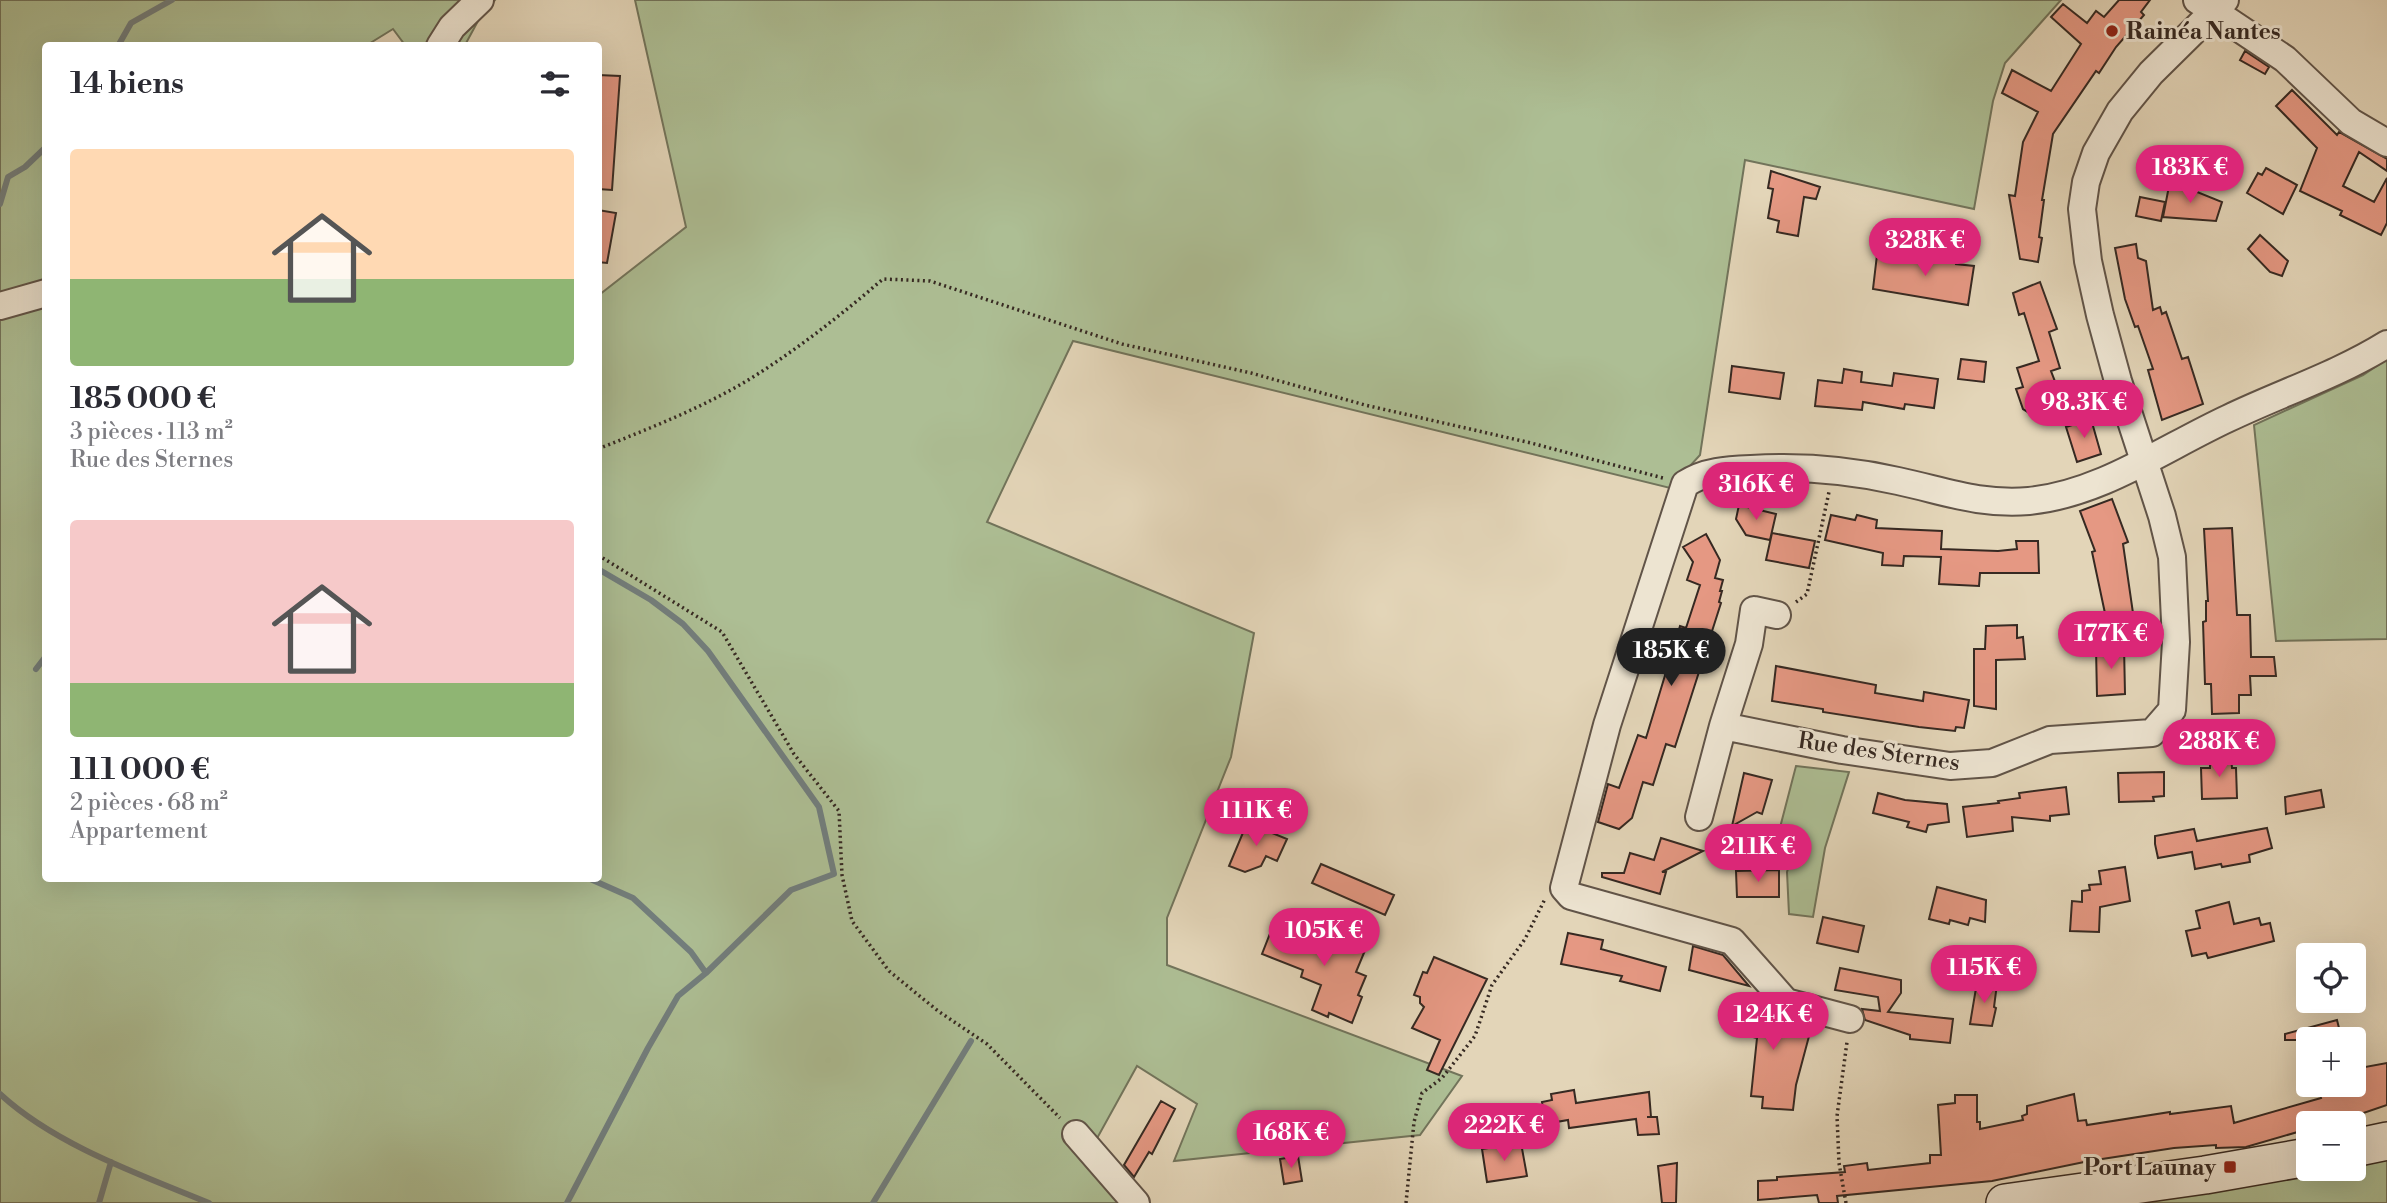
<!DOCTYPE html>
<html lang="fr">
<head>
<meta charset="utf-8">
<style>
	:root { --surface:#fff; --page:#f2f2f3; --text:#2b2b33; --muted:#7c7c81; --accent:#db2777 }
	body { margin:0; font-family:"Libre Bodoni",serif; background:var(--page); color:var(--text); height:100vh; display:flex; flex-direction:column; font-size:26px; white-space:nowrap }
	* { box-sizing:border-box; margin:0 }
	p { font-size:23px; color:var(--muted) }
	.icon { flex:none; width:38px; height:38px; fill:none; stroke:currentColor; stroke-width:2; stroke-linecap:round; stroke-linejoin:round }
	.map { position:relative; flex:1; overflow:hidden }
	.details { position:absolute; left:42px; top:42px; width:560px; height:840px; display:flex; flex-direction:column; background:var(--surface); border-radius:7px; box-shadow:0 7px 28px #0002 }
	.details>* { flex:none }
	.tools { position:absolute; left:2296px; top:943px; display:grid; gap:14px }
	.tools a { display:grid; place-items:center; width:70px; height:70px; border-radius:7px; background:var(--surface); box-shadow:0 7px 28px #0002; font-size:35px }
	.price { position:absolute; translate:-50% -60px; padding:0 16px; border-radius:24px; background:var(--accent); color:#fff; font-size:23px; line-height:46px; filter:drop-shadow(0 2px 4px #0008) }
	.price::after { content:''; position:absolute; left:50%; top:42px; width:21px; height:16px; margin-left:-10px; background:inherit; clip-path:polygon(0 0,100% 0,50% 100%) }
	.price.current { background:#222; color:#fff }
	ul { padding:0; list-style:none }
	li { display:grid; align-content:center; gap:14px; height:371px; padding:0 28px }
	li span { display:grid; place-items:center; height:217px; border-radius:7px; color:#555 }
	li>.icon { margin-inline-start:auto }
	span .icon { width:126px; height:126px; fill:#fffc; stroke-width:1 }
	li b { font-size:30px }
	h2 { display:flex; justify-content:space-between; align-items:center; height:84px; padding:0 28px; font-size:30px }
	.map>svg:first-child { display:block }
	.green { fill:#adbe94; stroke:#72745b; stroke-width:2 }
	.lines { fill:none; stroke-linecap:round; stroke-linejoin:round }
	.stream { stroke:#727e7d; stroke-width:6 }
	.building { fill:#e59883; stroke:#362922; stroke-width:2 }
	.minor-casing { stroke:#615448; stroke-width:30 }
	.secondary-casing { stroke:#362922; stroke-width:40 }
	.path { stroke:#362922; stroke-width:3.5; stroke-dasharray:2 3.5; stroke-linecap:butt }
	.minor { stroke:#ede4d1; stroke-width:26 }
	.secondary { stroke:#ede4d1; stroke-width:37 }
	.poi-dot { fill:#8f2418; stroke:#ede4d1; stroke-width:2.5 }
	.labels { text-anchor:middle; stroke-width:6; stroke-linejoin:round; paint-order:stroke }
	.poi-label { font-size:23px; font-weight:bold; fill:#362922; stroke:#ede4d1; text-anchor:start }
	.street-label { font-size:23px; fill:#362922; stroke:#ede4d1 }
</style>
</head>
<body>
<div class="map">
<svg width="2387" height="1203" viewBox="0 0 2387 1203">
	<rect width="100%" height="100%" fill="#e3d5b8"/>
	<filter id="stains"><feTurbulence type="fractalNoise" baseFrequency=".00286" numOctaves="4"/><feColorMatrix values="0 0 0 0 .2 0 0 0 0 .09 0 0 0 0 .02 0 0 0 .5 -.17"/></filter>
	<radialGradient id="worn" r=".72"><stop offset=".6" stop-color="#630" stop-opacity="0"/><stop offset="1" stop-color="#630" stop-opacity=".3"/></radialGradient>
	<path class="green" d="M0 0H495L478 21 465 45H405L393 29 367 45 46 46V878H598L599 295 686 227 635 0H2061L2005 63 1993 101 1974 209 1745 160 1700 455 1670 488 1073 341 987 522 1254 633 1231 757 1167 918V965L1462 1076 1420 1135 1174 1161 1197 1104 1137 1066 1085 1160 1123 1203H0Z
		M2387 359V639L2276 641 2254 425 2363 375Z
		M1796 766 1849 772 1825 848 1813 917 1789 914 1787 872 1795 844 1776 843Z
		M2387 1153V1203H2109L2308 1169H2354V1160Z"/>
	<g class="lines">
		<path class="stream" d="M118 46 131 23 172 0
			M0 204 8 177 25 167 46 147
			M36 669 46 656
			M588 878 633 898 691 952 706 973
			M0 1094C55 1145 141 1175 209 1203
			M99 1203 111 1162
			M567 1203 648 1048 678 996 706 973 791 890 834 874 819 807 708 651 683 624 651 600 598 569
			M873 1203 971 1041"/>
	</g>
	<path class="building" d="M2119 0H2150L2141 12 2144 15 2116 47 2099 73 2096 71 2053 134 2042 200H2044L2039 237 2042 238 2038 262 2020 259 2009 195 2015 196 2023 142 2038 112 2002 93 2012 70 2051 91 2081 44 2051 17 2063 4 2087 23 2096 11 2104 17Z
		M2245 51 2269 67 2265 74 2240 60Z
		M598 75 620 76 612 190 598 189Z
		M2292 90 2337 135 2339 132 2387 159V171L2359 152 2343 186 2374 202 2387 178V223L2381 235 2340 215 2342 211 2300 191 2317 148 2276 106Z
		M2266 168 2297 185 2283 214 2247 193 2258 173 2262 175Z
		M1771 171 1820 187 1816 199 1804 197 1798 236 1777 232 1779 221 1768 218 1773 189 1768 188Z
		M2170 181 2222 202 2216 221 2163 217Z
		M2140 197 2165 202 2161 221 2136 216Z
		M598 210 616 213 607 263 598 262Z
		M2260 235 2288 261 2282 276 2270 272 2248 249Z
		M2136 244 2138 258 2146 261 2153 310 2160 307 2162 314 2166 312 2182 359 2188 357 2203 404 2162 420 2148 370 2153 369 2138 326 2135 327 2125 299 2115 248Z
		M1934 252 1957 255 1956 264 1974 266 1968 305 1873 289 1877 255 1934 260Z
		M2040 282 2057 329 2049 332 2060 368 2051 371 2059 392 2051 406 2029 413 2023 409 2016 389 2023 387 2017 368 2039 361 2024 313 2019 315 2013 293Z
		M1961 359 1986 362 1984 382 1958 379Z
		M1732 366 1784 373 1780 399 1729 392Z
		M1844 369 1862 372 1861 382 1892 386 1894 373 1938 379 1934 408 1905 404 1904 409 1863 402 1862 410 1815 406 1818 380 1842 383Z
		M2091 419 2101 454 2077 462 2066 427Z
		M2112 499 2128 542 2123 544 2133 613 2106 618 2092 552 2095 551 2080 511Z
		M1739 505 1776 514 1770 540 1746 535 1736 519Z
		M1831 515 1855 520 1857 515 1877 520 1876 528 1942 531 1941 549 1998 551 2017 549 2016 541H2038L2039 573H1980L1979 586 1939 584 1941 557 1904 556 1903 566 1882 565 1883 553 1825 540Z
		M2232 528 2237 615H2250L2251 657H2274L2276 676H2250L2251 695H2239V713L2212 714 2211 684H2205L2203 622 2206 621V601H2208L2204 529Z
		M1772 533 1815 541 1809 568 1766 560Z
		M1706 534 1720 560 1715 578 1723 580 1720 591H1722L1719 602 1721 603 1675 747 1666 744 1653 785 1643 782 1632 818 1619 829 1598 822 1608 784 1619 788 1638 735 1646 738 1680 626 1686 628 1700 585 1687 580 1693 562 1683 547Z
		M2017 625V638L2023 637 2025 659 1996 660V709L1974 706V649H1985L1986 626Z
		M2124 646 2125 694 2097 696 2096 648Z
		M1776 666 1876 685 1875 693 1923 701 1924 692 1969 700 1964 728 1956 727 1955 731 1919 727 1823 712V709L1772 701Z
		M2210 756H2231L2232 768H2236L2237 798 2202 799 2201 768H2210Z
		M2164 772V796L2153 797 2154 801 2119 802 2118 773Z
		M1744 773 1772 780 1762 814 1757 812 1732 826Z
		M2066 787 2069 814 2050 816V821L2012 817 2013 831 1967 837 1963 807 1999 803 1998 801 2020 798 2019 793Z
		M2321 790 2324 807 2286 814 2285 797Z
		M1878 793 1905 800 1947 804 1949 822 1928 825 1926 832 1907 827 1909 822 1873 813Z
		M1247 823 1287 839 1277 861 1266 856 1261 866 1245 872 1229 866Z
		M2267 828 2272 848 2249 855 2250 862 2222 867 2221 864 2195 869 2192 852 2158 858 2155 844V836L2194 829 2197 841Z
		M1661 838 1703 851 1662 872H1666L1660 894 1602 877V873H1624L1630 853 1654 860Z
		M1321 864 1394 895 1385 915 1312 883Z
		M2125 867 2130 901 2100 907 2099 932 2070 931 2072 901 2082 902V891L2090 890 2089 885 2101 884 2099 871Z
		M1779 870V897H1737L1736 871Z
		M1937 887 1986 900 1985 922 1970 918 1968 925 1950 920 1949 924 1929 919Z
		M2229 902 2234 924 2259 918 2261 925 2270 923 2274 941 2208 958 2206 953 2192 956 2186 931 2200 928 2196 911Z
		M1823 917 1864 926 1858 952 1817 943Z
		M1307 924 1366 948 1356 972 1366 976 1358 995 1362 997 1352 1023 1329 1013 1328 1017 1312 1010 1321 985 1301 977 1303 970 1262 954 1271 931 1293 939 1295 933 1302 936Z
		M1568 933 1603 940 1601 949 1666 967 1660 991 1620 981 1622 976 1561 964Z
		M1693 946 1723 955 1749 986 1689 970Z
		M1434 957 1487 979 1439 1075 1427 1070 1440 1040 1412 1028 1424 1007 1420 1003V997L1414 995 1423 972 1427 973Z
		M1840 968 1901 980V993L1888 1012 1953 1019 1950 1043 1910 1039V1035L1865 1020 1862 1009 1880 1011 1878 997 1835 990Z
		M1977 982 1997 984 1994 1007 1996 1008 1992 1026 1970 1024Z
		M1741 998 1770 1008 1782 1017 1812 1025 1796 1085 1793 1110 1762 1108 1763 1097 1751 1096 1757 1038 1730 1031Z
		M2337 1020 2342 1040H2285V1034Z
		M2387 1063V1105L2340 1121 2308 1124V1129L2246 1147 2216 1148V1145L2174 1148 2089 1161 1992 1181 1837 1196 1838 1203H1819L1817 1195 1758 1200V1181L1777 1180V1177L1845 1172 1844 1166 1867 1163 1868 1170 1930 1163V1155H1941L1938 1105 1955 1103V1095H1977V1122H1980V1129L2023 1120 2022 1116 2027 1114V1106L2074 1094 2078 1121 2086 1120 2087 1125 2170 1112V1114L2231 1106 2234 1123 2321 1098 2317 1085H2354V1069Z
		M1574 1090 1576 1103 1649 1092 1651 1117H1647H1657L1659 1134 1638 1135 1636 1119 1569 1128 1568 1120 1545 1124 1542 1102 1552 1100 1551 1094Z
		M1161 1101 1175 1109 1152 1154 1149 1152 1134 1177 1124 1165Z
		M1521 1143 1527 1176 1487 1182 1482 1149Z
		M1298 1156 1302 1181 1284 1184 1280 1159Z
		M1677 1163 1676 1203H1662L1658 1166Z"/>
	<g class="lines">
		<g class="minor-casing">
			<path id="minor" d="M2197 0 2285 59 2351 122 2387 143
				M440 46 452 27 480 0
				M0 306 46 293
				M1723 726 1749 644 1754 610 1777 615
				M1699 817 1723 726 1842 750 1950 766 1992 763 2050 740 2152 733 2172 710 2176 642 2172 557 2162 516 2118 381 2100 315 2088 261 2082 209 2086 182 2096 153 2120 111 2151 73 2225 0
				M1850 1019 1786 1002 1732 941 1571 896 1564 888 1607 725 1685 484C1705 471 1727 470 1751 469 1800 466 1850 470 1898 481 1945 491 1979 505 2029 501 2101 494 2164 448 2229 418 2281 393 2337 375 2387 344
				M1076 1134 1136 1203"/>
		</g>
		<g class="secondary-casing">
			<path id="secondary" d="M2354 1148 2387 1141
				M2005 1203 2205 1175 2308 1157"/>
		</g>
		<path class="path" d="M598 449C648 429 699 409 745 382 794 352 840 316 883 279L930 281 1122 344 1251 373 1365 405 1531 443 1663 478
			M598 555 722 632 794 754 839 811 842 875 852 921 889 971 938 1011 987 1044 1060 1118
			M1796 602 1807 594 1829 492
			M1406 1203 1414 1122 1422 1093 1442 1078 1475 1036 1492 985 1525 939 1545 899
			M1846 1203 1839 1163 1837 1116 1847 1042"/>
		<use href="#minor" class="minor"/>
		<use href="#secondary" class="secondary"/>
	</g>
	<g class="poi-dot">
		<circle cx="2112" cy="31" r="7"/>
		<rect x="2223" y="1160" width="14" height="14" rx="3.5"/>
	</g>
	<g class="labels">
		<g class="poi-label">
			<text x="2126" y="39">Rainéa Nantes</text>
			<text x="2216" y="1175" text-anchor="end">Port Launay</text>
		</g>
		<g class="street-label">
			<text transform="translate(1879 751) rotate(8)" y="8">Rue des Sternes</text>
		</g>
	</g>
	<rect width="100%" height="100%" filter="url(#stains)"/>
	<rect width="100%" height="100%" fill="url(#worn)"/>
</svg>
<div class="tools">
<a><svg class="icon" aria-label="locate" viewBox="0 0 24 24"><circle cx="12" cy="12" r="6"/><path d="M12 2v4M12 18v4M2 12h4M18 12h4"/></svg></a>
<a>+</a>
<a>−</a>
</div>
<b class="price" style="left:2190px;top:205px">183K €</b>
<b class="price" style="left:1925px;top:278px">328K €</b>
<b class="price" style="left:2084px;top:440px">98.3K €</b>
<b class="price" style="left:1756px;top:522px">316K €</b>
<b class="price" style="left:2111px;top:671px">177K €</b>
<b class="price current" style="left:1671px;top:688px">185K €</b>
<b class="price" style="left:2219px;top:779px">288K €</b>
<b class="price" style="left:1256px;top:848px">111K €</b>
<b class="price" style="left:1758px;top:884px">211K €</b>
<b class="price" style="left:1324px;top:968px">105K €</b>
<b class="price" style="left:1984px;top:1005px">115K €</b>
<b class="price" style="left:1773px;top:1052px">124K €</b>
<b class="price" style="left:1504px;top:1163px">222K €</b>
<b class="price" style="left:1291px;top:1170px">168K €</b>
<section class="details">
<h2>14 biens<svg class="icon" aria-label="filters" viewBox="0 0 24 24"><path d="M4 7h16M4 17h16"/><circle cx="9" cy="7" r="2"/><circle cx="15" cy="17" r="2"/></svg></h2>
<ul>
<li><span style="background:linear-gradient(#ffd9b3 60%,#8fb573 0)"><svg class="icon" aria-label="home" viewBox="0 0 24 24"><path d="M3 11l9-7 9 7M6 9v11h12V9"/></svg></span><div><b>185 000 €</b><p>3 pièces · 113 m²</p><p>Rue des Sternes</p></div></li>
<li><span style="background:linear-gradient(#f6c9c9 75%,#8fb573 0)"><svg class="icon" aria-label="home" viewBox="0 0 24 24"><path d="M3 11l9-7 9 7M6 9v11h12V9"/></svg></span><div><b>111 000 €</b><p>2 pièces · 68 m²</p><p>Appartement</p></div></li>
</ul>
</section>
</div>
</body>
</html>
